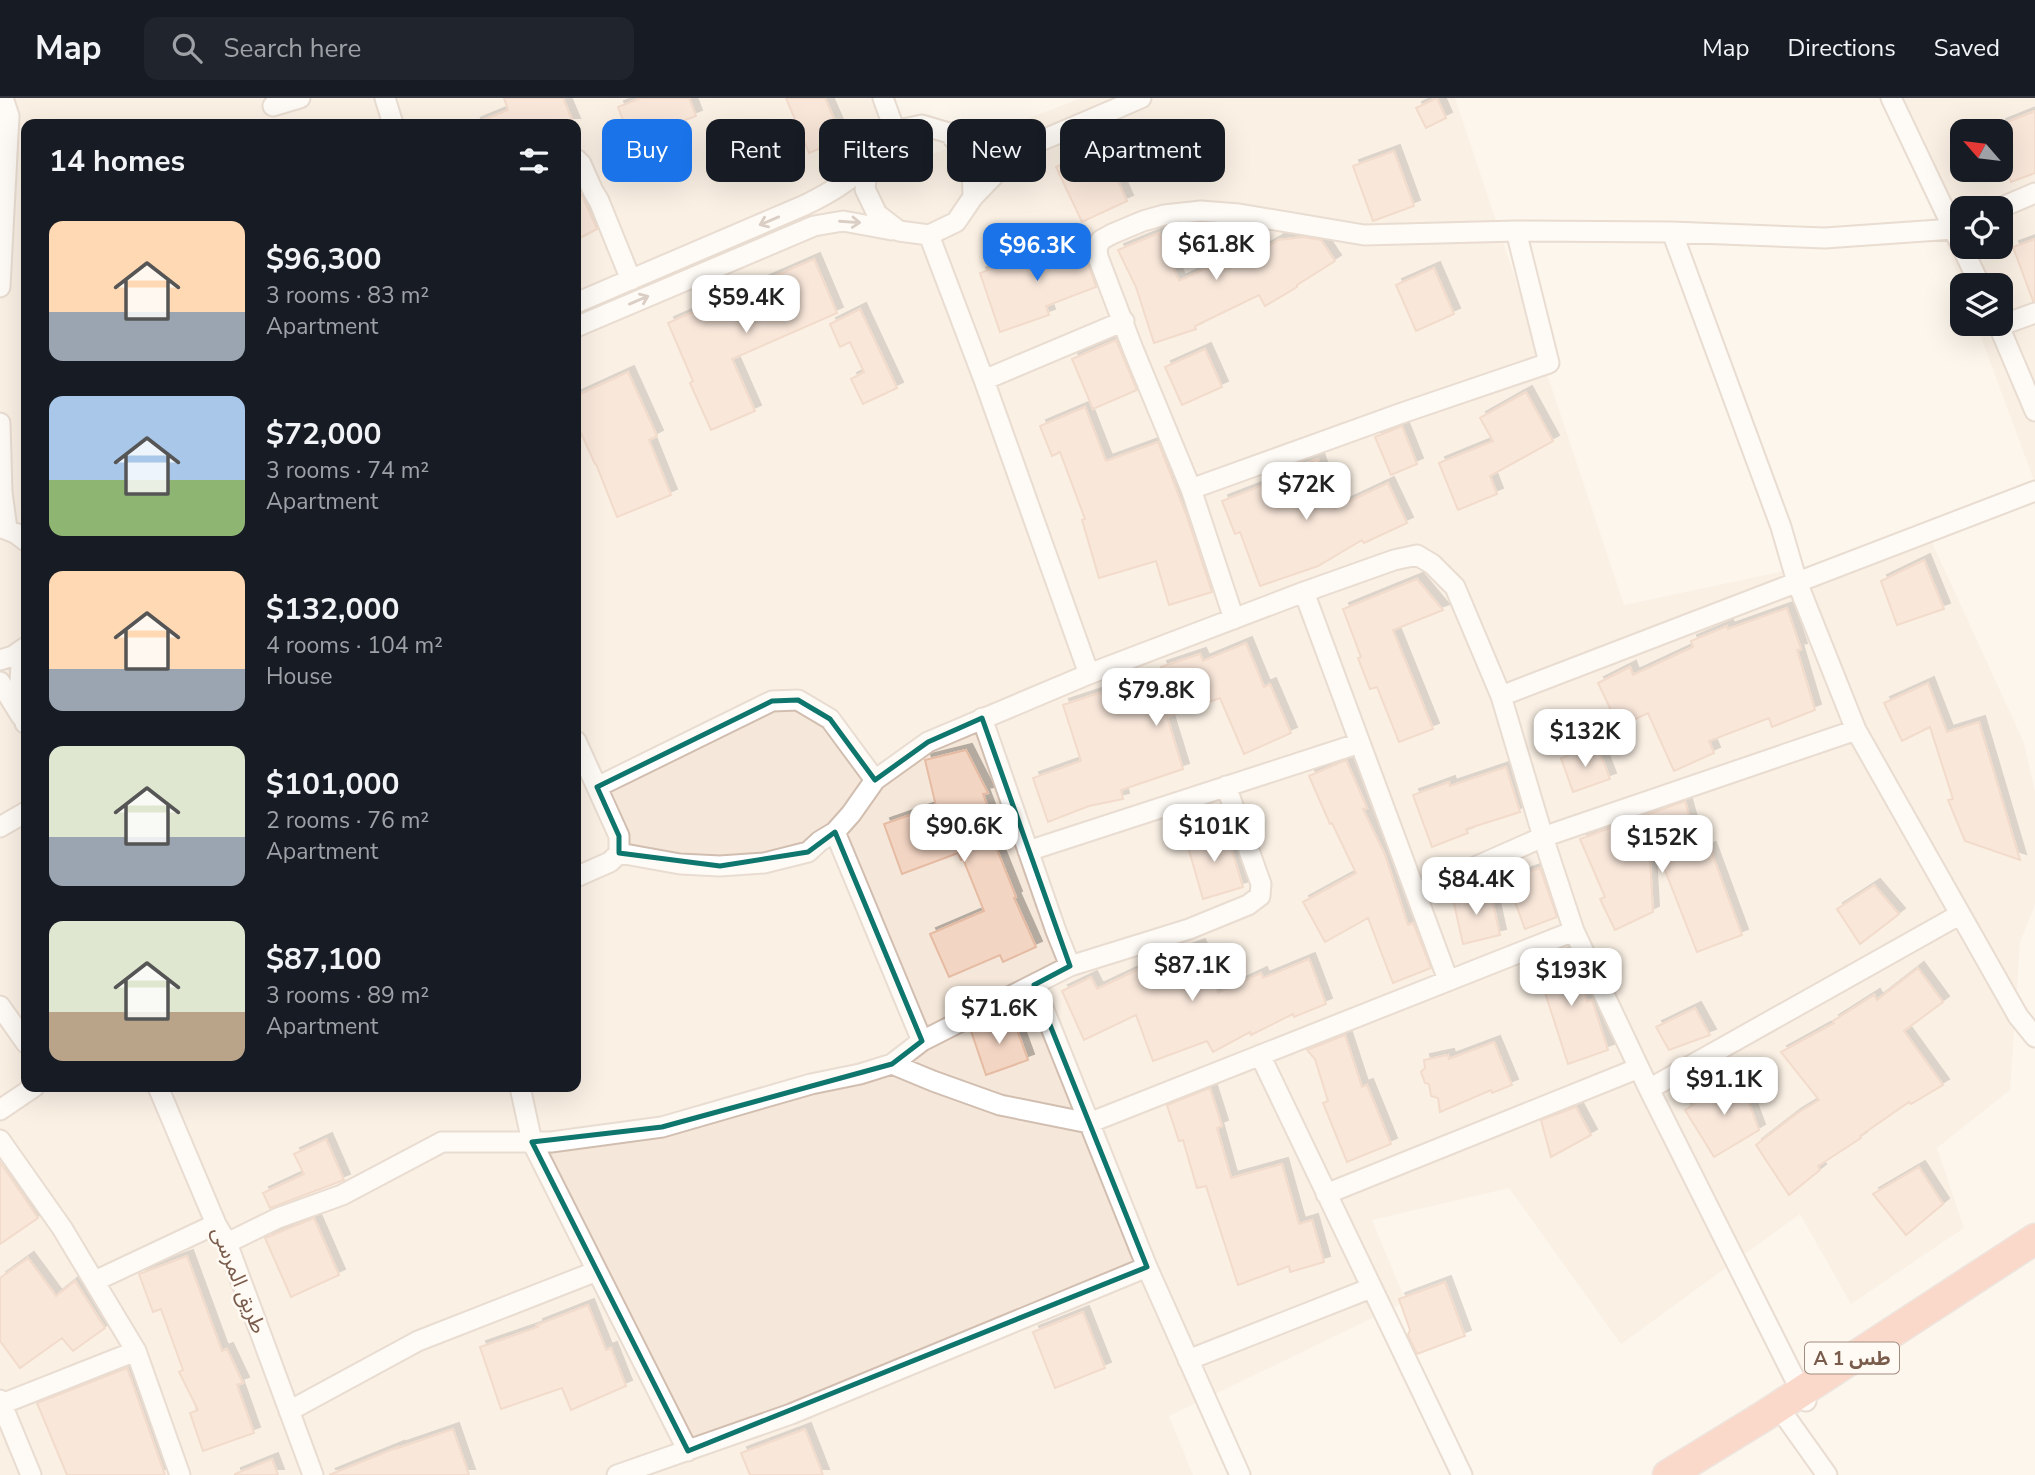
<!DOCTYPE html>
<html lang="en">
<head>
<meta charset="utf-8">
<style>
	:root { --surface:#171b24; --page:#20242c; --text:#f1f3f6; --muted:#9ea1a6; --line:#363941; --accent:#1a73e8 }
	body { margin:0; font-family:"Nunito Sans","Noto Sans Arabic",sans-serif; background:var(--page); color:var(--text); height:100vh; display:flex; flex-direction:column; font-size:26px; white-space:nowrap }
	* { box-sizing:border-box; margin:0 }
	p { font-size:23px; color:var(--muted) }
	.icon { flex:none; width:38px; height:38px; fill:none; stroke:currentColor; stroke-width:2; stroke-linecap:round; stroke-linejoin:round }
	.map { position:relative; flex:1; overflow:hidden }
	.details { position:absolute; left:21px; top:21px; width:560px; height:973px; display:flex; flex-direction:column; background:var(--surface); border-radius:14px; box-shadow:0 7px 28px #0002 }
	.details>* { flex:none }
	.hud { position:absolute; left:602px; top:21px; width:665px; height:63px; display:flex; gap:14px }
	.needle { width:46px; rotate:298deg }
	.tools { position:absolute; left:1950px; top:21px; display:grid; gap:14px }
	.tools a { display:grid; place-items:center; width:63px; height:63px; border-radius:14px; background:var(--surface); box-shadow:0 7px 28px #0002; font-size:35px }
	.price { position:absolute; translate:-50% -60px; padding:0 16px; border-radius:14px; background:#fff; color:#222; font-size:23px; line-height:46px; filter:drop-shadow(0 2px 4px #0008) }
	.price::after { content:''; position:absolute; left:50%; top:42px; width:21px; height:16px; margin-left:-10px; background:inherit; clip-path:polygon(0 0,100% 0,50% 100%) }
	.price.selected { background:var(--accent); color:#fff }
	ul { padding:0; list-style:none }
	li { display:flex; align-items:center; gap:21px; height:175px; padding:0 28px }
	li span { display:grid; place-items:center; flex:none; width:196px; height:140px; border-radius:14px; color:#555 }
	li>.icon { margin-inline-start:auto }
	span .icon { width:84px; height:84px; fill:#fffc; stroke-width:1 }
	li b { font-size:30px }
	h2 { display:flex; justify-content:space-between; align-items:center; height:84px; padding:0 28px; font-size:30px }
	.pill { padding:0 24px; border-radius:14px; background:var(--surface); box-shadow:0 7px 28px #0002; font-size:24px; line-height:63px }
	.pill.selected { background:var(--accent); color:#fff }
	header { display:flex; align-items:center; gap:42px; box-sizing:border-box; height:98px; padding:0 35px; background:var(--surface); border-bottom:2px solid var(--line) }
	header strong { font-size:33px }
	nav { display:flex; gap:38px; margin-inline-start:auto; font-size:24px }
	.search { width:490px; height:63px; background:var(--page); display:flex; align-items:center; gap:18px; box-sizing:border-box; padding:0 24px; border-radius:14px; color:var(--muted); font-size:26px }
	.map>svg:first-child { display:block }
	.residential { fill:#f5e8da; fill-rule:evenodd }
	.building { fill:#f3d5c3; stroke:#e6bba3; stroke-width:2; filter:url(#shadow) }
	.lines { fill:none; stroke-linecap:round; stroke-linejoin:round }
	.minor-casing { stroke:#d1beb0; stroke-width:23 }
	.highway-casing { stroke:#dad1cd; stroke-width:33 }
	.minor { stroke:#fff; stroke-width:19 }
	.highway { stroke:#f7b7a3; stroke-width:30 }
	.oneway { stroke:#af9d94 }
	.marked { fill:none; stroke:#0f766e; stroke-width:5; stroke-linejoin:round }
	.labels { text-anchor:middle; stroke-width:5; stroke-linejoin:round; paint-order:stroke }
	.shield { fill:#fffaf3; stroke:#a28b7f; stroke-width:2 }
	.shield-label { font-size:19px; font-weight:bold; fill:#7a5c4d }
	.street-label { font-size:21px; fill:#7a5c4d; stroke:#fffaf3 }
</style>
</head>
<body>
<header>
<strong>Map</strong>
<div class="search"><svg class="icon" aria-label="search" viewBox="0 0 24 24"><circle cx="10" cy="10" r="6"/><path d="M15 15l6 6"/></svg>Search here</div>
<nav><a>Map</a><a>Directions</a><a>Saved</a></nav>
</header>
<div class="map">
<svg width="2035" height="1377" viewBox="0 0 2035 1377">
	<defs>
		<filter id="shadow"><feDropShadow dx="6" dy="-6" stdDeviation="0" flood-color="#0004"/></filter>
	</defs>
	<rect width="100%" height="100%" fill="#fdf6ec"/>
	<path class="residential" d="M0 0H878L904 67 1082 0H1455L1624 507 1931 442 2024 645 2035 694V807L2020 844 2010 992 1937 1050 1964 1130 1851 1206 1800 1116 1621 1246 1509 1090 1372 1122 1406 1204 1169 1318 1193 1377H0ZM26 26H576V989H26Z
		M1892 0H2035V385L1976 226H2000V187L1962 188ZM1962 33H2000V72H1962ZM1962 110H2000V149H1962Z"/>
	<path class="building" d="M504 0H563L574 26H474L508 12Z
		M641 0H689L696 18 631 43 618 9Z
		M786 0H825L843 41 809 55Z
		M1437 0 1446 20 1426 30 1416 10Z
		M2035 13V75L2011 84 2000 56V27Z
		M1102 47 1127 103 1082 124 1056 69Z
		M1394 53 1414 108 1373 123 1353 68Z
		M576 84 597 131 576 142Z
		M1159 135 1179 183 1224 162 1229 171 1278 142 1303 139 1321 142 1335 163 1297 187V189L1265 208 1259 197 1195 228 1196 231 1154 245 1136 189 1118 152Z
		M1079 138 1096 189 1046 208 1049 217 1000 234 980 175 1037 155Z
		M2035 141V203H2033L2013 149Z
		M814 161 837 215 732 261 755 313 711 332 690 285 693 283 668 225Z
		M1434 170 1454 216 1416 233 1396 187Z
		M860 211 897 290 863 306 851 281 864 274 850 244 840 249 830 226Z
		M1116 242 1137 292 1093 311 1072 261Z
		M1205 251 1222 289 1182 307 1165 269Z
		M628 274 657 338 649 342 671 397 617 419 596 366H595L576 324V298Z
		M1526 294 1553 343 1490 378 1497 396 1458 412 1439 365 1493 343 1480 320Z
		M1085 309 1106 363 1158 344 1187 419 1212 494 1169 507 1156 463 1099 480 1082 422 1085 421 1060 354 1052 358 1040 328Z
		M1402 328 1417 366 1391 377 1375 339Z
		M1318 361 1335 410 1388 385 1407 425 1364 445 1362 442 1318 468 1260 488 1240 434 1235 436 1222 403 1279 381 1277 375Z
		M1924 462 1944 511 1897 527 1881 483Z
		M1417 481 1443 512 1393 532 1433 631 1399 644 1377 589 1370 591 1358 560 1361 559 1343 511Z
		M1787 510 1801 551 1797 552 1815 612 1772 629 1769 620 1709 643 1714 655 1674 673 1648 615 1619 629 1598 585 1630 569 1633 577 1693 549 1691 543 1727 528 1728 531Z
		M1246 545 1264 589 1270 586 1291 635 1244 656 1220 600 1167 619 1183 671 1121 692 1123 701 1089 708 1048 724 1033 680 1081 663 1063 607 1102 594 1103 597 1164 579 1161 569 1200 556 1203 563Z
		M1928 585 1947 634 1979 624 2020 762 1965 743 1948 702 1953 701 1930 629 1902 643 1884 605Z
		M1597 647 1610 681 1573 694 1561 660Z
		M966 652 988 695 983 696 1002 746 996 749 1016 799 1014 800 1036 849 1003 864 1000 857 949 879 930 836 984 813 963 761 961 762 958 755 902 776 884 726 936 708 925 662Z
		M1346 662 1367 710 1363 711 1385 757 1408 827 1413 825 1431 870 1393 885 1368 820 1325 844 1303 804 1356 775 1332 725 1330 726 1309 678Z
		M1506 669 1520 714 1466 731 1468 735 1432 749 1413 697 1449 684 1450 688Z
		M1685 703 1699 754 1710 750 1742 837 1697 854 1648 729 1653 814 1615 832 1600 801 1605 799 1580 741Z
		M1225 730 1243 789 1203 801 1186 742Z
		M1540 770 1557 819 1525 831 1507 782Z
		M1874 787 1899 816 1860 846 1837 811Z
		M1490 792 1500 837 1463 846 1453 801Z
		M1199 847 1218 895 1261 875 1263 880 1309 861 1326 906 1294 919 1293 916 1251 937 1250 934 1213 954 1207 943 1153 963 1136 917 1084 942 1062 893 1091 879 1097 891 1152 865Z
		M1570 853 1587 903 1592 902 1608 952 1568 966 1540 879 1535 880 1531 867Z
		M1918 870 1943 904 1904 933 1943 987 1911 1006 1909 1004 1860 1038 1861 1040 1818 1068 1820 1072 1789 1097 1756 1047 1796 1016 1819 1002 1781 954 1834 925 1833 923 1874 897 1877 902Z
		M1695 910 1710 937 1669 952 1656 929Z
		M1012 918 1028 962 986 977 971 933Z
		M1345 937 1362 989 1367 987 1391 1046 1347 1064 1323 1005 1328 1003 1315 961 1307 952Z
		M1494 944 1512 987 1492 995 1491 992 1440 1014 1438 1000 1431 998 1429 986 1425 985 1421 974 1425 970 1424 962 1448 957 1449 961Z
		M1739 978 1759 1032 1714 1059 1685 1012Z
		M1210 990 1222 1028 1217 1030 1231 1080 1282 1066 1299 1126 1312 1122 1324 1164 1290 1174 1289 1168 1238 1187 1206 1088 1197 1090 1183 1042 1179 1043 1167 1007Z
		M1576 1009 1591 1037 1551 1059 1541 1022Z
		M326 1041 344 1082 270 1110 263 1095 304 1076 294 1056Z
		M0 1064 38 1120 0 1146Z
		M1919 1069 1943 1106 1906 1137 1873 1096Z
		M314 1120 339 1177 291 1199 265 1140Z
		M187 1158 222 1253 227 1251 243 1285 237 1287 254 1335 203 1353 190 1315 198 1312 179 1274 183 1272 161 1211 153 1214 139 1176Z
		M28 1160 56 1198 75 1183 105 1230 73 1253 62 1240 20 1270 0 1243V1180Z
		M1445 1184 1465 1238 1417 1256 1408 1237 1410 1232 1399 1201Z
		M588 1207 606 1252 611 1250 626 1288 571 1312 562 1290 501 1311 480 1249 538 1229 537 1227Z
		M1083 1214 1105 1270 1055 1290 1033 1234Z
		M127 1270 165 1377H67L37 1305Z
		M453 1331 469 1377H329L398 1349V1350Z
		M805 1331 823 1377H750L741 1355Z
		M272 1361 278 1377H235V1376Z"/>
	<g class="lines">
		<g class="minor-casing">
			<path id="minor" d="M385 0 393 26
				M883 0 895 33
				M1891 0 1962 149
				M273 8 300 0
				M949 35 972 63 973 99 956 124 929 137 899 133 877 116 865 91 868 63 879 45 895 33 922 27 949 35 972 42 1031 47
				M576 61 581 66 593 93 599 103 631 182
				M973 99 1008 63 1031 47 1141 0
				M2000 110 2035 95
				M1672 134 1781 429 1797 484 1856 632 2018 918 2035 939
				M929 137 984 282 1089 576
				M1962 149 1980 187
				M0 189 9 18 3 0
				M576 205 805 107C828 96 851 83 868 63
				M1998 226 2035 313
				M1999 228 2035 215
				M576 229 814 128 843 123 892 132
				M984 282 1124 223
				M0 325 2 394 7 431
				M1191 391 1402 315 1549 265 1516 133
				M0 429 15 435 26 443
				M1304 494 1448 882
				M1234 521 1191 391 1133 251 1098 159 1097 150 1101 142 1112 136 1143 123 1164 117 1201 113 1239 116 1364 137 1516 133 1672 134 1825 140 1953 131 1962 127
				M0 562 13 558 26 549
				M0 584 21 618
				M1501 598 2035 393
				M982 620 1056 833 1070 868
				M25 625C21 598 16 575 26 550
				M576 643 619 738V755L610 764 576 779
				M597 689 772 603 798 602 830 621 875 682
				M0 729 26 714
				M835 734 922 943
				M1028 753 1360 645
				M619 755 680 766 720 768 764 765 808 754 820 743 835 734 851 716 875 682 928 644 1089 576 1304 494 1394 462 1417 457 1432 466 1455 489 1501 598 1543 739 1574 833 1649 991 1806 1303
				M1416 795 1543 739 1856 632
				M1034 887 1147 1169
				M0 908 26 945
				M1260 957 1462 1377
				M892 966 933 983 1000 1007 1089 1025 1574 833
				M158 989 216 1126 227 1145 313 1377
				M520 989 532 1044 688 1353
				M1649 991 1959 817
				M0 1012 34 989
				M0 1042 62 1130 136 1253 180 1377
				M1326 1096 1639 970
				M227 1145 278 1120 342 1097 442 1044H551L662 1029 811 986 860 976 892 966 922 943 1070 868 1189 831 1248 807 1260 798 1261 786 1226 688
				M95 1183 216 1126
				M1188 1262 1371 1190
				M0 1302 31 1377
				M2 1306 136 1253
				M289 1313 418 1243 597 1173
				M1785 1318 1827 1377
				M617 1377 791 1316 1147 1169 1240 1377"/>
		</g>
		<g class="highway-casing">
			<path id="highway" d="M1668 1377 1764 1318 2035 1141"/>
		</g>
		<use href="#minor" class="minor"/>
		<use href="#highway" class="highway"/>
	</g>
	<defs><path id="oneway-shaft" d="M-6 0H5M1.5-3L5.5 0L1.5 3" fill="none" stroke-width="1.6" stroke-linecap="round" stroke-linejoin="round" transform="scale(1.75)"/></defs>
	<g class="oneway">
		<use href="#oneway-shaft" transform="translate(769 123) rotate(157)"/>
		<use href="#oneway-shaft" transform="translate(850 124) rotate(4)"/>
		<use href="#oneway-shaft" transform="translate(639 202) rotate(-23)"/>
	</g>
	<path d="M0 0H2035V1377H0ZM798 602 830 621 875 682 928 644 982 620 1070 868 1034 887 1147 1169 688 1353 532 1044 662 1029 892 966 922 943 835 734 808 754 720 768 619 755V738L597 689 772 603Z" fill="#fdf6ec" fill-opacity=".55" fill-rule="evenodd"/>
	<path class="marked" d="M798 602 830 621 875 682 928 644 982 620 1070 868 1034 887 1147 1169 688 1353 532 1044 662 1029 892 966 922 943 835 734 808 754 720 768 619 755V738L597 689 772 603Z"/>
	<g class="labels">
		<rect class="shield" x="1805" y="1244.5" width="94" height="31" rx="5"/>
		<g class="shield-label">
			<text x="1852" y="1267">A 1 طس</text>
		</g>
		<g class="street-label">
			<text transform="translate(239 1182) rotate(68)" y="7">طريق المرسى</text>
		</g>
	</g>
</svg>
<div class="tools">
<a><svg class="needle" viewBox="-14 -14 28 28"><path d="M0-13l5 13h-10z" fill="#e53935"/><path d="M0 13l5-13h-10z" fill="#9ea1a6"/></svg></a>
<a><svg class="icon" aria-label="locate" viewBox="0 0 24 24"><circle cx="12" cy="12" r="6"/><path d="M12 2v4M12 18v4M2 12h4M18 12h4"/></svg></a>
<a><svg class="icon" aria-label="layers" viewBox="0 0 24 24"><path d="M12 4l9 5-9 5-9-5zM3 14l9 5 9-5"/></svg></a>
</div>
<b class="price" style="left:1216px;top:184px">$61.8K</b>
<b class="price selected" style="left:1037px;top:185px">$96.3K</b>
<b class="price" style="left:746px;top:237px">$59.4K</b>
<b class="price" style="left:1306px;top:424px">$72K</b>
<b class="price" style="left:1156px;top:630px">$79.8K</b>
<b class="price" style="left:1585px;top:671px">$132K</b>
<b class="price" style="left:964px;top:766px">$90.6K</b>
<b class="price" style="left:1214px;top:766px">$101K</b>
<b class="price" style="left:1662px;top:777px">$152K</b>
<b class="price" style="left:1476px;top:819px">$84.4K</b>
<b class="price" style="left:1192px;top:905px">$87.1K</b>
<b class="price" style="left:1571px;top:910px">$193K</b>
<b class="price" style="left:999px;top:948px">$71.6K</b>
<b class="price" style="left:1724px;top:1019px">$91.1K</b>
<div class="hud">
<a class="pill selected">Buy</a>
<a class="pill">Rent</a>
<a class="pill">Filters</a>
<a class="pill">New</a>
<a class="pill">Apartment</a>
</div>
<section class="details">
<h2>14 homes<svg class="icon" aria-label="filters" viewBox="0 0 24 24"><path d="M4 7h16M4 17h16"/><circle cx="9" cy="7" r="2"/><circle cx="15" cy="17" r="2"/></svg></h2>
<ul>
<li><span style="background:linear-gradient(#ffd9b3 65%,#9aa5b1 0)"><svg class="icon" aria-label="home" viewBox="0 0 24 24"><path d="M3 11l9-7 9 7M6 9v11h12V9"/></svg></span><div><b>$96,300</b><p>3 rooms · 83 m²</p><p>Apartment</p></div></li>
<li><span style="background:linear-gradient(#a9c7e8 60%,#8fb573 0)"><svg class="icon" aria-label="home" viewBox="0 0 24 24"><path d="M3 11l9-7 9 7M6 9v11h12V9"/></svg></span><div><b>$72,000</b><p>3 rooms · 74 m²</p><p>Apartment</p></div></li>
<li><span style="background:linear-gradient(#ffd9b3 70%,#9aa5b1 0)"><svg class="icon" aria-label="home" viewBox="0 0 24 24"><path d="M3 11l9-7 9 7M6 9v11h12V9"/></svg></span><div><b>$132,000</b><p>4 rooms · 104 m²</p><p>House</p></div></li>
<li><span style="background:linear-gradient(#dfe7d0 65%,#9aa5b1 0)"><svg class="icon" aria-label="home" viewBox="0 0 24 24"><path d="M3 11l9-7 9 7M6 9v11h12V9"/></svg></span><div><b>$101,000</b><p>2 rooms · 76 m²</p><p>Apartment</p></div></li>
<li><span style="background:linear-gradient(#dfe7d0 65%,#b9a48a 0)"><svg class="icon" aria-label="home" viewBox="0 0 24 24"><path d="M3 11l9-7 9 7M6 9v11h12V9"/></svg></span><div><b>$87,100</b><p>3 rooms · 89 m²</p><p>Apartment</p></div></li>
</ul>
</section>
</div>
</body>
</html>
